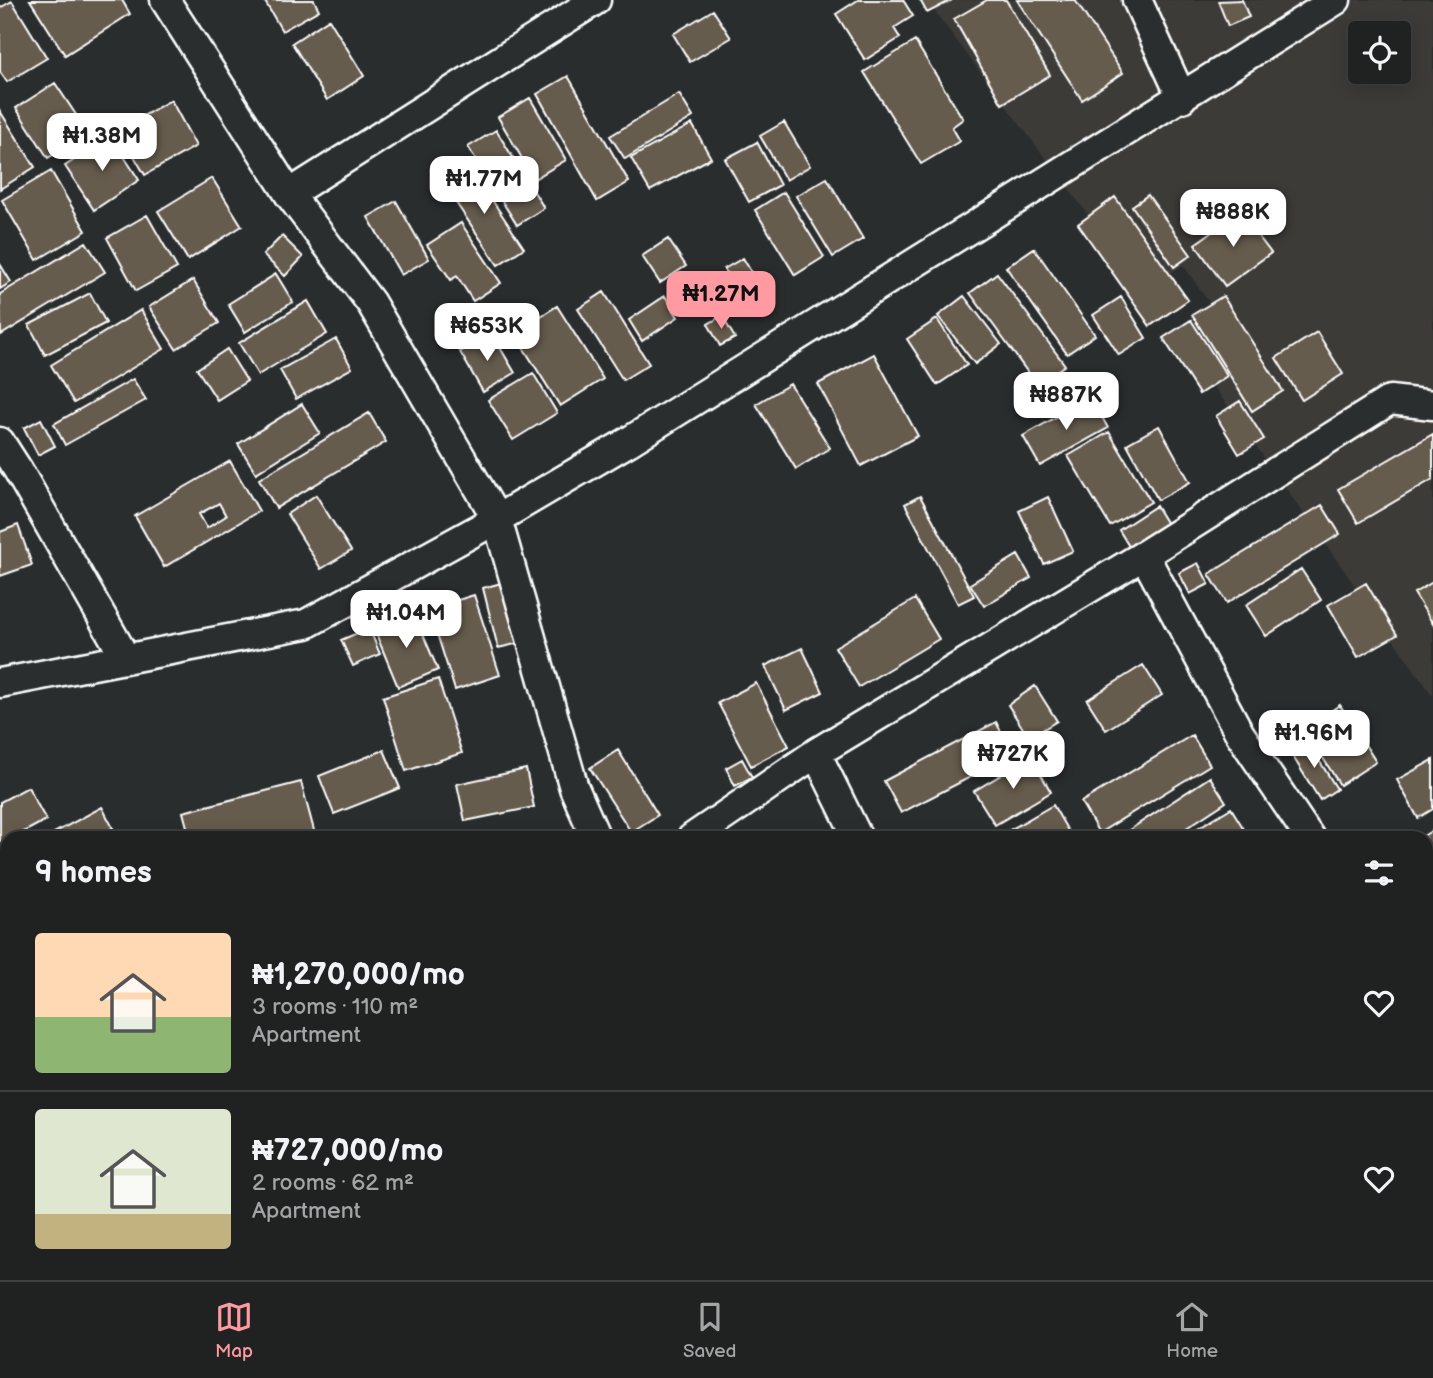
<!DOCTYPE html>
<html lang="en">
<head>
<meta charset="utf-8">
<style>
	:root { --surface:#202222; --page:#2d2f2f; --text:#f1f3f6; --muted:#a2a4a5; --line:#3d3f40; --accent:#ff9aa2 }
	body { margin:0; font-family:"Balsamiq Sans",sans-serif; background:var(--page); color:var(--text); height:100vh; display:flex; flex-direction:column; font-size:26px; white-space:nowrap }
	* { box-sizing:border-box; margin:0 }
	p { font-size:23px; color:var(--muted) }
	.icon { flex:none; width:38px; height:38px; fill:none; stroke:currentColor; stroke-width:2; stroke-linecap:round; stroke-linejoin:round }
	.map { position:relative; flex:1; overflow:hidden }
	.drawer { position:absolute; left:0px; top:831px; width:1433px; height:450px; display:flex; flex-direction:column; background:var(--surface); border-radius:21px 21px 0 0; box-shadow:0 4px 18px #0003,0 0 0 2px var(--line) }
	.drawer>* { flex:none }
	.tools { position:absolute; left:1348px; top:21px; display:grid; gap:14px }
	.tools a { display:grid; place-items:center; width:63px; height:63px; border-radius:7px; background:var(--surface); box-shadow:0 4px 18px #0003,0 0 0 2px var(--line); font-size:35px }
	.price { position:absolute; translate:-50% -60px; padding:0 16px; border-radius:14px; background:#fff; color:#222; font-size:23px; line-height:46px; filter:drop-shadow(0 2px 4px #0008) }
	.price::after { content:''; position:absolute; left:50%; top:42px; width:21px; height:16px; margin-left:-10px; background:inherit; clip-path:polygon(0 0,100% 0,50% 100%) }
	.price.on { background:var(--accent); color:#111 }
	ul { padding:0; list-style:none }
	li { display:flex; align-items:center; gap:21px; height:175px; padding:0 35px }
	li+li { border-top:2px solid var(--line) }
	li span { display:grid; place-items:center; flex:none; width:196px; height:140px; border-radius:7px; color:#555 }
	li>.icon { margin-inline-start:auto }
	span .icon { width:84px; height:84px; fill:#fffc; stroke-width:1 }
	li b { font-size:30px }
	h2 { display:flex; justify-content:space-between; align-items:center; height:84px; padding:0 35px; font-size:30px }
	.tabs { display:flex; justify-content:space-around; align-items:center; height:98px; border-top:2px solid var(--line); background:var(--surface); font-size:19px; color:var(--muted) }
	.tabs a { display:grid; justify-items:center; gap:4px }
	.tabs .on { color:var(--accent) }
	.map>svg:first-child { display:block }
	.built { fill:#3c3b37; fill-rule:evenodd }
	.building { fill:#665b4d; stroke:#fff; stroke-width:2; fill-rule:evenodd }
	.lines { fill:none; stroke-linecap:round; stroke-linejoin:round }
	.minor-casing { stroke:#fff; stroke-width:33 }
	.minor { stroke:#2a2d2e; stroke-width:28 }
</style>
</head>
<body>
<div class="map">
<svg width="1433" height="1280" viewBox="0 0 1433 1280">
	<rect width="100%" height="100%" fill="#2a2d2e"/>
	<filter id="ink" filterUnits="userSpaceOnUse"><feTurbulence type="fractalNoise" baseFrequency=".0143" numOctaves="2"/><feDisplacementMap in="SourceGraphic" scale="14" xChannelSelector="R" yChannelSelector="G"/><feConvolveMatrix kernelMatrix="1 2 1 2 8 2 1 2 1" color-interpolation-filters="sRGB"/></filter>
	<g filter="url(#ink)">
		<path class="built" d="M926 0H1433V696L1200 367 1236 341 1183 265 1145 290ZM1360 33H1398V72H1360Z"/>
		<path class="building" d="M30 0H122L130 14 65 55Z
			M264 0H314L319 10 282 31Z
			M858 0H903L913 16 894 28 900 38 865 60 836 14Z
			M920 0H952L927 13Z
			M987 0H1006L1050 75 1002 104 954 19Z
			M1017 0H1075L1123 73 1082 100Z
			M1242 0 1249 17 1228 26 1218 1Z
			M12 1 47 58 7 82 0 72V8Z
			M713 10 731 38 690 62 673 34Z
			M329 19 364 76 327 100 292 43Z
			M915 41 963 119 952 127 960 141 921 164 864 72Z
			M568 76 629 182 597 201 537 94Z
			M55 83 88 133 48 158 16 108Z
			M679 94 693 117 625 159 610 136Z
			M530 98 566 160 534 179 498 117Z
			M171 100 196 146 145 175 119 130Z
			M0 111 35 167 0 189Z
			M784 122 810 166 786 180 760 136Z
			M692 124 711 158 650 191 631 158Z
			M496 130 544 208 517 225 468 147Z
			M111 136 139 180 94 210 65 166Z
			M757 142 780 185 749 202 725 159Z
			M470 167 524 248 498 265 444 185Z
			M51 171 86 231 37 260 2 200Z
			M212 178 242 226 188 260 158 211Z
			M827 178 863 239 833 257 796 196Z
			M784 192 824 257 795 275 755 210Z
			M1148 195 1191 255 1174 267 1132 206Z
			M1115 197 1188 300 1150 326 1078 224Z
			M396 201 429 259 401 275 368 217Z
			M1240 212 1271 253 1225 286 1195 244Z
			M147 215 177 268 136 291 107 238Z
			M461 223 501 283 473 301 457 276 451 280 427 245Z
			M282 236 303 257 285 276 263 255Z
			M668 239 686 266 660 283 642 256Z
			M86 242 105 272 1 335 0 294Z
			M1034 248 1095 335 1067 354 1006 267Z
			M743 258 767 299 748 310 724 269Z
			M0 264 11 282 0 289Z
			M997 273 1065 365 1037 385 970 293Z
			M276 274 293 302 245 332 228 304Z
			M193 280 219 323 176 349 149 307Z
			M604 292 649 364 623 380 578 309Z
			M90 293 106 323 45 355 29 325Z
			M665 296 678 317 642 341 629 320Z
			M964 296 1001 344 975 364 938 316Z
			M1223 296 1283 391 1252 411 1192 315Z
			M1121 297 1146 338 1119 355 1093 315Z
			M308 301 327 334 258 375 239 343Z
			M557 306 603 379 560 406 514 333Z
			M141 310 164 349 74 403 51 365Z
			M722 316 735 338 720 346 708 324Z
			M937 319 967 365 937 385 907 339Z
			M1191 320 1227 376 1199 394 1163 338Z
			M1317 332 1343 374 1302 400 1276 358Z
			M492 334 515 373 483 392 460 352Z
			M336 339 352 368 296 399 280 370Z
			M227 349 247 381 217 400 197 369Z
			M874 354 918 436 861 466 818 384Z
			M533 373 557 413 513 440 488 400Z
			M133 379 146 400 65 445 54 424Z
			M790 384 830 448 796 469 756 404Z
			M1091 397 1108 428 1040 466 1023 436Z
			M1240 401 1264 439 1239 454 1216 416Z
			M302 404 320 433 256 473 238 444Z
			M369 413 386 442 276 508 259 479Z
			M41 419 55 446 38 455 24 428Z
			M1159 426 1190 482 1158 500 1127 444Z
			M1109 432 1151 502 1110 526 1068 456Z
			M1433 434V479L1358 523 1338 489Z
			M230 461 259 511 164 567 135 516ZM219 503 226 516 207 528 199 514Z
			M316 495 351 551 321 569 287 514Z
			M920 496 974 596 958 604 905 504Z
			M1048 497 1073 551 1044 564 1019 511Z
			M1322 505 1340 534 1227 603 1209 574Z
			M1156 506 1167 524 1130 548 1119 530Z
			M18 525 32 565 0 576V532Z
			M1018 555 1031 578 984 606 970 584Z
			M1198 563 1209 584 1190 594 1179 573Z
			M1301 569 1321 600 1266 636 1246 605Z
			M505 582 520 643 498 648 483 588Z
			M1433 582V624L1414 593Z
			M1366 583 1397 635 1358 657 1328 605Z
			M474 595 500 675 455 690 429 609Z
			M915 599 939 639 859 687 835 647Z
			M414 613 438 670 398 687 374 629Z
			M369 628 380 654 353 666 341 640Z
			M802 648 823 692 786 710 765 666Z
			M1143 665 1162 695 1106 730 1087 700Z
			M438 679 462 753 406 771 383 697Z
			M756 683 789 746 751 766 718 703Z
			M1035 686 1057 721 1029 738 1008 705Z
			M1340 705 1376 762 1340 785 1304 728Z
			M996 722 1013 755 901 813 884 781Z
			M1192 735 1210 765 1099 833 1081 802Z
			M1307 741 1337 789 1320 800 1290 752Z
			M384 750 400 788 334 814 319 776Z
			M618 750 658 815 631 832 590 768Z
			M1031 757 1051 792 995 825 974 791Z
			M742 759 752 777 735 786 726 768Z
			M1433 760V809L1418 818 1397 780Z
			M526 769 534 807 465 821 457 784Z
			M1210 777 1226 802 1171 838H1117Z
			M301 782 316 838H190L183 812Z
			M28 787 46 820 22 833 25 838H7V863L0 867V802Z
			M1053 805 1072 838H996Z
			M102 807 113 828 92 838H52L50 835Z
			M1231 808 1247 834 1241 838H1181Z
			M1433 830V889L1428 892 1426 889V838H1420Z
			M7 892V924L0 911V896Z
			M0 1057 7 1071V1090L0 1094Z
			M1433 1121V1164L1426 1168V1126Z
			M1433 1173V1205L1426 1209V1177Z
			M7 1238V1268L0 1271V1241Z
			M821 1274H845L835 1280H825Z
			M1187 1274H1235L1236 1275 1227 1280H1177Z
			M1241 1274H1254L1258 1280H1230Z"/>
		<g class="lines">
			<g class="minor-casing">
				<path id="minor" d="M165 0 289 194 371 303 497 519 574 788 596 838
					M1137 0 1182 98
					M289 194 596 0
					M0 442 18 470 126 659
					M1144 555 1240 734 1310 838
					M0 683 306 624 497 519 628 442 1336 0
					M816 753 858 838
					M692 838 816 753 1144 555 1390 400 1433 405
					M1426 948 1433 943
					M1426 1010 1433 1019
					M682 1274 686 1280
					M1119 1274 1123 1280
					M410 1280 421 1274"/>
			</g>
			<use href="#minor" class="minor"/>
		</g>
	</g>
</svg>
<div class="tools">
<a><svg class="icon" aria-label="locate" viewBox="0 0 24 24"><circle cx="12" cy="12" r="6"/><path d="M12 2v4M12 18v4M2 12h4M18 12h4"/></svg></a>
</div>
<b class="price" style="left:102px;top:173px">₦1.38M</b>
<b class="price" style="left:484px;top:216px">₦1.77M</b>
<b class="price" style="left:1233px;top:249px">₦888K</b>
<b class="price on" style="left:721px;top:331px">₦1.27M</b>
<b class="price" style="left:487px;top:363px">₦653K</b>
<b class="price" style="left:1066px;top:432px">₦887K</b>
<b class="price" style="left:406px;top:650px">₦1.04M</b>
<b class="price" style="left:1314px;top:770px">₦1.96M</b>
<b class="price" style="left:1013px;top:791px">₦727K</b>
<section class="drawer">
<h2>9 homes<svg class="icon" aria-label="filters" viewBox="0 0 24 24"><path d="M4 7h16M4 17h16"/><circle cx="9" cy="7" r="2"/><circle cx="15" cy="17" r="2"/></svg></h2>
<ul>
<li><span style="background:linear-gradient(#ffd9b3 60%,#8fb573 0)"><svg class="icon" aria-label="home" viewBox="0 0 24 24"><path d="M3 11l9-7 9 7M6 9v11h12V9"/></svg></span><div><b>₦1,270,000/mo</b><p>3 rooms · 110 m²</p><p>Apartment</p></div><svg class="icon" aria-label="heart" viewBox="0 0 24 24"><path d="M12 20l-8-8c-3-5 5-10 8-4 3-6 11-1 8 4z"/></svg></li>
<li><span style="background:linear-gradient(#dfe7d0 75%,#c2b280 0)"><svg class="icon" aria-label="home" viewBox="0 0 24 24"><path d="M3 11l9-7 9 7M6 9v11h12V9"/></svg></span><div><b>₦727,000/mo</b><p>2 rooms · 62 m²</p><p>Apartment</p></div><svg class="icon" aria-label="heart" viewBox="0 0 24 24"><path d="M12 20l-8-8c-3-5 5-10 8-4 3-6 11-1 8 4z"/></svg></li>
</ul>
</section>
</div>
<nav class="tabs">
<a class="on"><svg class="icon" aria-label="map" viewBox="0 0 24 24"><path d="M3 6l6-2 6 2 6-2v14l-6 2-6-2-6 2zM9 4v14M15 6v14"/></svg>Map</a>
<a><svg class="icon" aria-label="saved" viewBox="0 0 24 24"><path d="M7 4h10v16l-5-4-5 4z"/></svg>Saved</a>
<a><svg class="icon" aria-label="home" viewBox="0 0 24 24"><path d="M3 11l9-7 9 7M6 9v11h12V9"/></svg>Home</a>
</nav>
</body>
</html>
